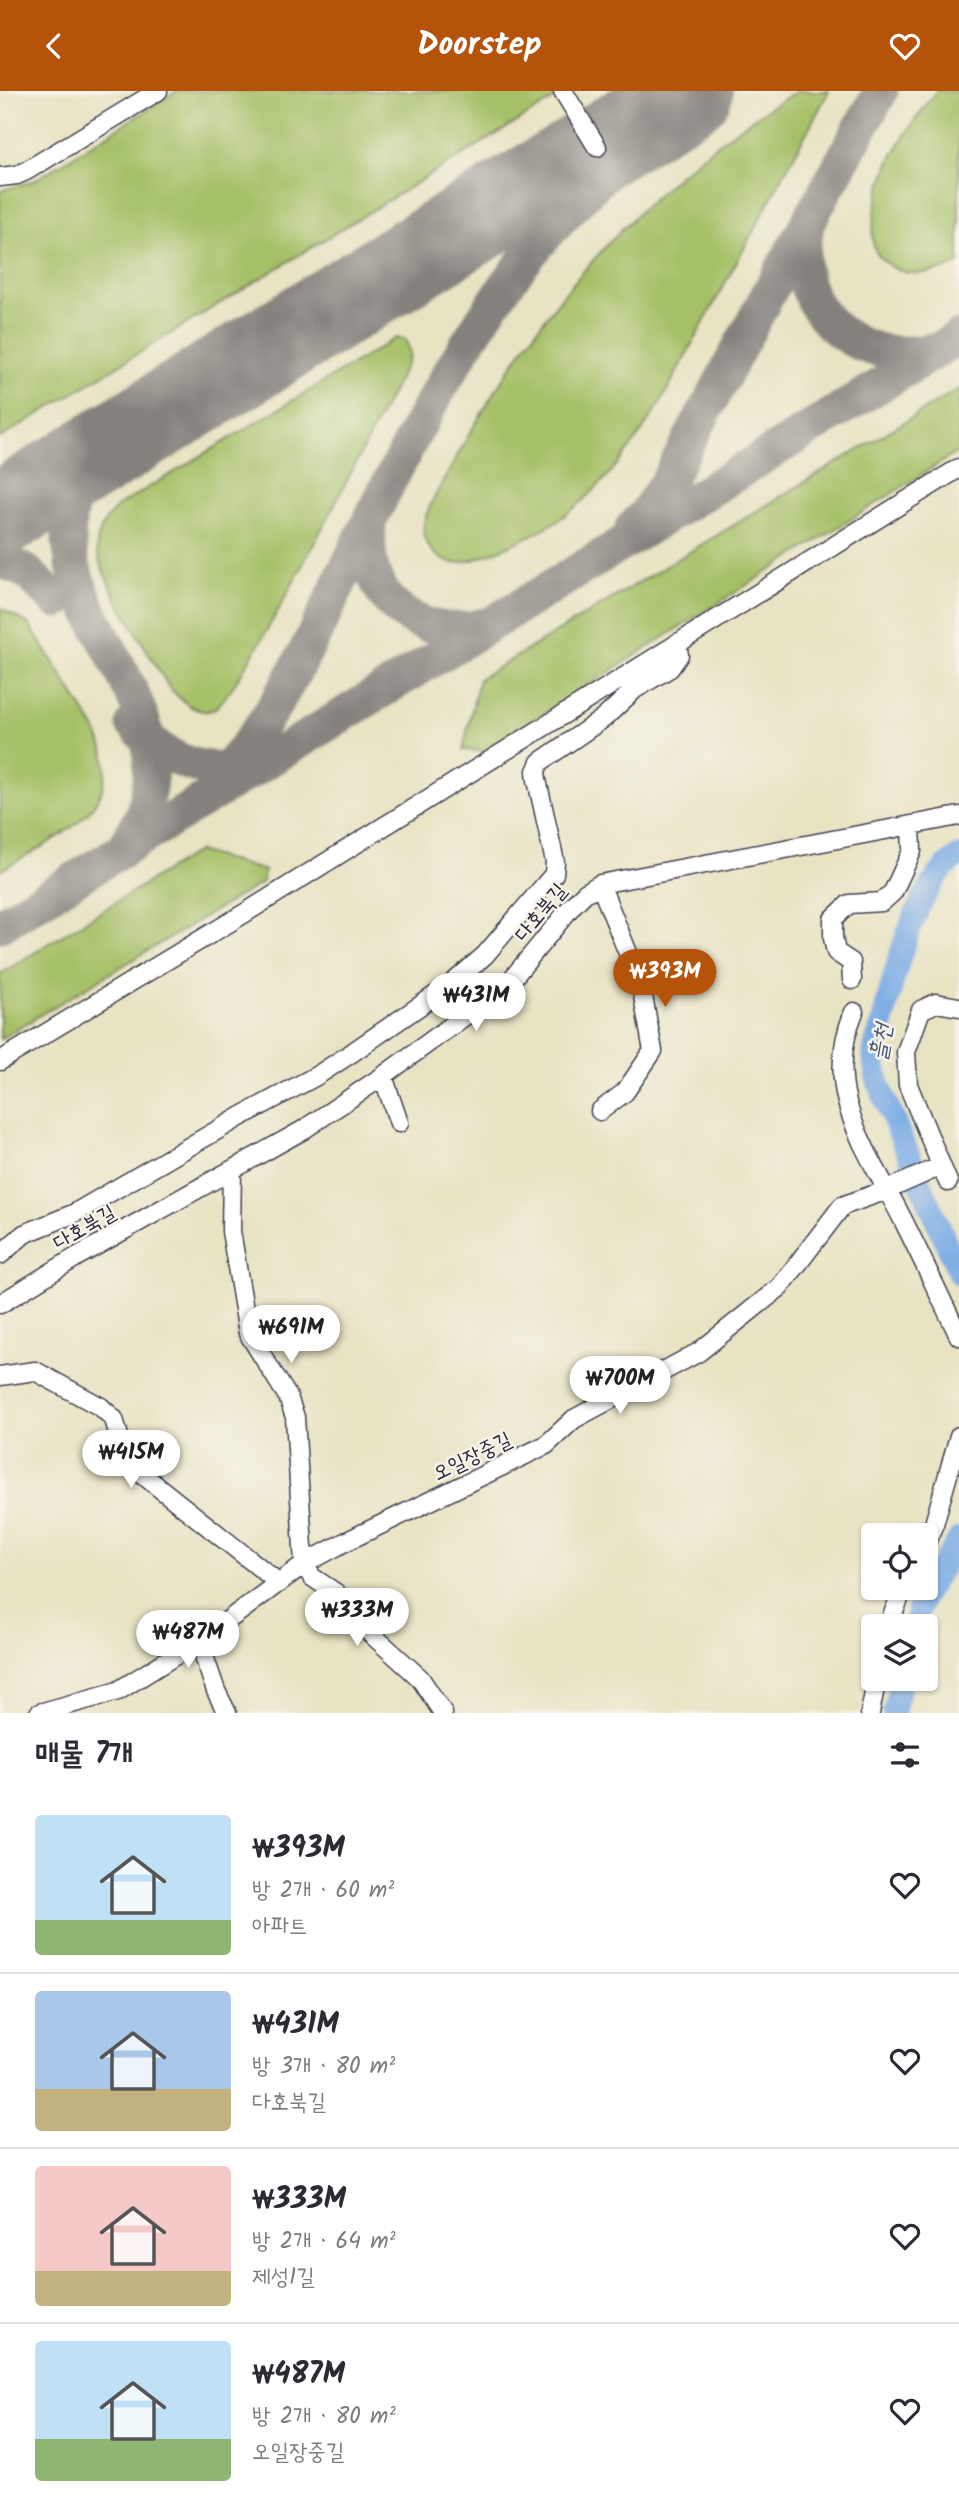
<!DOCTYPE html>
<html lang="ko">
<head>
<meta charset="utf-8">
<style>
	:root { --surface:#fff; --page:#f7f7f7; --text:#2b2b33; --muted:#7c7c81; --line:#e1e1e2; --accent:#b45309 }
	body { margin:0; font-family:Kalam,"Poor Story",sans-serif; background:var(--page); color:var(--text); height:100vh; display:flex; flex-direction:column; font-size:26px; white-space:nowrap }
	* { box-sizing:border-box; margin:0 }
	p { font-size:23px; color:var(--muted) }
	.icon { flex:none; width:38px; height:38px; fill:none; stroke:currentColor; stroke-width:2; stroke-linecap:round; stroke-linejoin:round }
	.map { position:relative; height:1622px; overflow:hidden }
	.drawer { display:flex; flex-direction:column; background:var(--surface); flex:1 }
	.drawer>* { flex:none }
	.buttons { position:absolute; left:861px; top:1432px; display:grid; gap:14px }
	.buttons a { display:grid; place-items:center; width:77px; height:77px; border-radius:7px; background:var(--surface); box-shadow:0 2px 5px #0004; font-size:35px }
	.price { position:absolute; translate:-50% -60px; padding:0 16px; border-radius:24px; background:#fff; color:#222; font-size:23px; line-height:46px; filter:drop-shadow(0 2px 4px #0008) }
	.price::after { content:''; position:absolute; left:50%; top:42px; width:21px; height:16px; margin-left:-10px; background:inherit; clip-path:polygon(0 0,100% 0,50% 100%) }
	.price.on { background:var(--accent); color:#fff }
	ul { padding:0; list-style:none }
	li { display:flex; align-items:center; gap:21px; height:175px; padding:0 35px }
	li+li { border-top:2px solid var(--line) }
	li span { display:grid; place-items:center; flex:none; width:196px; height:140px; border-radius:7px; color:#555 }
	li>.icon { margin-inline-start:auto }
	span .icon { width:84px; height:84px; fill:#fffc; stroke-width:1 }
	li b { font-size:30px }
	h2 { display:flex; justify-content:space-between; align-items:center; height:84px; padding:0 35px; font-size:30px }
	header { display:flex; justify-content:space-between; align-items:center; height:91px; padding:0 35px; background:var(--accent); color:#fff; font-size:32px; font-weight:700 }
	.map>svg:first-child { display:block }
	.green { fill:#a5c066; stroke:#647150; stroke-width:2 }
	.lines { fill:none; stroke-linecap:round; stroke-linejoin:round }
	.river { stroke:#78aae4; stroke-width:23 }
	.taxiway { stroke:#85827e; stroke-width:35 }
	.runway { stroke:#85827e; stroke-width:86 }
	.minor-casing { stroke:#403f4f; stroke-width:21 }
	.minor { stroke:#fff; stroke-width:18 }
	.labels { text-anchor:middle; stroke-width:5; stroke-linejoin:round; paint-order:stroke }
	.street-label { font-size:21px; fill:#22223b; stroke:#f7f3e8 }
	.water-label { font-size:23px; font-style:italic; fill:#405276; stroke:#f7f3e8 }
</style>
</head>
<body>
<header><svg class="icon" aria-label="back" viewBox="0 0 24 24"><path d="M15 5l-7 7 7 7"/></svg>Doorstep<svg class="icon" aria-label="heart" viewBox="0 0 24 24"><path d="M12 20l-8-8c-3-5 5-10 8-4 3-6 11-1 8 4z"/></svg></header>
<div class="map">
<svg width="959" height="1622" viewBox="0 0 959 1622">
	<rect width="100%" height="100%" fill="#f7f3e8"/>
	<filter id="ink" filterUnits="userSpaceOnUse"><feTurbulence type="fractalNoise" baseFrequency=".0143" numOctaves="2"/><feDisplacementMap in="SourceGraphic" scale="14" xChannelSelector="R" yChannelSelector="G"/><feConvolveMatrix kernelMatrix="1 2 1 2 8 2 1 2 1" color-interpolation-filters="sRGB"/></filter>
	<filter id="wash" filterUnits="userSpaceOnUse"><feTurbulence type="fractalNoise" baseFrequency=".00686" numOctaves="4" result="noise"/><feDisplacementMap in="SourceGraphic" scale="28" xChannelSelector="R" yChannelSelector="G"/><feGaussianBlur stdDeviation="1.57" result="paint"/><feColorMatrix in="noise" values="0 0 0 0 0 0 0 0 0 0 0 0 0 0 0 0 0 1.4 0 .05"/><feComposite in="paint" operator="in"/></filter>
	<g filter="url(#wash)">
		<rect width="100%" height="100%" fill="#e8e3c2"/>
		<path class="green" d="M177 0H567L0 347V100L35 89Z
			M797 0H829L658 316C640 343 623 369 601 392 587 407 570 422 552 433 533 444 475 473 454 472 440 470 428 459 424 445 419 426 444 390 453 373 533 222 648 87 797 0Z
			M936 0H959V173C934 182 904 190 883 169 878 165 874 158 873 151 871 132 880 95 887 77 896 53 921 22 936 0Z
			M396 247 406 249 410 262 408 270C384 315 239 610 212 619 194 625 179 606 168 595 152 566 98 485 97 457 97 439 106 427 118 415Z
			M959 298V360L484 660 463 659 479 588Z
			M0 517 29 533 96 639C134 719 55 746 0 780Z
			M198 760 265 780 261 792 0 948V883Z"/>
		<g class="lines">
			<path class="river" d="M959 765C915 792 893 886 882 934 879 942 876 951 874 960 873 973 876 984 880 997L959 1182
				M913 1535 923 1507 959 1448
				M894 1622 901 1587"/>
			<path class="taxiway" d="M806 141C787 219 858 277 932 259
				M90 370C0 511 228 612 122 759
				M369 433C368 449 368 465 373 481 388 528 439 547 484 534
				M632 437 646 422 668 389 774 192 881 0
				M0 469 27 481 57 510
				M133 633C163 667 197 683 243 677
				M215 690C287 619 324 519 369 431 409 351 452 270 504 197 557 123 631 55 703 0
				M0 834 959 246"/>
			<path class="runway" d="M0 424 413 168 690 0"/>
		</g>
	</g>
	<g filter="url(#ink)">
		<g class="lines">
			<g class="minor-casing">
				<path id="minor" d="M563 0 597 56
					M0 86 17 84 26 80 158 0
					M600 793 641 894 653 960 625 1001 600 1020
					M852 889 851 871 836 861 833 847V828L849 813 882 811 893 801 912 760 911 734
					M854 921C820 1002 868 1059 903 1129 922 1167 940 1206 959 1245
					M0 970 245 822 959 377
					M383 985 399 1032
					M232 1079 231 1140 248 1242 288 1306 295 1326 304 1473 312 1486 336 1502 369 1541 420 1587 443 1622
					M948 1091 908 994 906 961 921 919 936 912 959 916
					M0 1164 24 1143 73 1123 240 1026 318 984 350 963 453 892 485 864 554 783 555 771 537 689 536 680 540 671 604 627 635 598 670 577 679 564 677 552
					M0 1213 78 1165 303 1039 383 985 507 894 572 815 585 802 600 793 959 725
					M0 1285 35 1280 101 1316 114 1328 120 1349 133 1376 279 1492
					M926 1451 934 1433 959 1345
					M888 1535 904 1496
					M208 1544 205 1568 216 1600 227 1622
					M39 1622 118 1600 208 1544 304 1473 345 1451 546 1354 574 1328 699 1261 780 1196 842 1115 887 1099 941 1075
					M870 1622 877 1587"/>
			</g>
			<use href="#minor" class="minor"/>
		</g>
	</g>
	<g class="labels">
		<g class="street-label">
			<text transform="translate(540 821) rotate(-50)" y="7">다호북길</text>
			<text transform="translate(84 1136) rotate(-30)" y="7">다호북길</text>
			<text transform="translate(472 1365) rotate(-26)" y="7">오일장중길</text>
		</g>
		<g class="water-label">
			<text transform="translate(880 951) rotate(-80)" y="8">흘천</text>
		</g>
	</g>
</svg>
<div class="buttons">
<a><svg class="icon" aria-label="locate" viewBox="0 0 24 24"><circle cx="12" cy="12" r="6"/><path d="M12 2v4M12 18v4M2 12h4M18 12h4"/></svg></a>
<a><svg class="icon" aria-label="layers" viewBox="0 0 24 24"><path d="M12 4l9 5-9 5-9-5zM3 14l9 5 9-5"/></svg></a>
</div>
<b class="price on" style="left:665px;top:918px">₩393M</b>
<b class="price" style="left:476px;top:942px">₩431M</b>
<b class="price" style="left:291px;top:1274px">₩691M</b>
<b class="price" style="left:620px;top:1325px">₩700M</b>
<b class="price" style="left:131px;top:1399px">₩415M</b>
<b class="price" style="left:357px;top:1557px">₩333M</b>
<b class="price" style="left:188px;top:1579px">₩487M</b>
</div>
<section class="drawer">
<h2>매물 7개<svg class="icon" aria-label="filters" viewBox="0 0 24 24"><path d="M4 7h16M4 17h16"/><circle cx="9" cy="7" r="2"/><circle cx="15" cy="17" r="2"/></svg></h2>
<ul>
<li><span style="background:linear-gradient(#bfe0f5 75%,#8fb573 0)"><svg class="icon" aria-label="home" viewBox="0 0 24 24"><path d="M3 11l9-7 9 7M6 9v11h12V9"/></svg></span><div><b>₩393M</b><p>방 2개 · 60 m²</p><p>아파트</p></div><svg class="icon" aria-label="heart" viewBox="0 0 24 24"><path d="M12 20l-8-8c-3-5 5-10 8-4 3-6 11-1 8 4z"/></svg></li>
<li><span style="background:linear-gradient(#a9c7e8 70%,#c2b280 0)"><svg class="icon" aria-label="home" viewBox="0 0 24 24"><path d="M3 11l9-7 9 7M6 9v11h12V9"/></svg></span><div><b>₩431M</b><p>방 3개 · 80 m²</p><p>다호북길</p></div><svg class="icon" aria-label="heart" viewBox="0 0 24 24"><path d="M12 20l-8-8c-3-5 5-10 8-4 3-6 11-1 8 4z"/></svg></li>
<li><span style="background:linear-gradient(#f6c9c9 75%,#c2b280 0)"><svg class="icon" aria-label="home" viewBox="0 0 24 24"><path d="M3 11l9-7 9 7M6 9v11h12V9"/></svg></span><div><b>₩333M</b><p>방 2개 · 64 m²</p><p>제성1길</p></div><svg class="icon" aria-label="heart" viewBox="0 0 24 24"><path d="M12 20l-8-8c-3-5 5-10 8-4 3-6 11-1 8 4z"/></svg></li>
<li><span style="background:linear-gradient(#bfe0f5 70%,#8fb573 0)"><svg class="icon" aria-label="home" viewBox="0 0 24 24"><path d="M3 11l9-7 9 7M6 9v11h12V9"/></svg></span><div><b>₩487M</b><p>방 2개 · 80 m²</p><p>오일장중길</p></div><svg class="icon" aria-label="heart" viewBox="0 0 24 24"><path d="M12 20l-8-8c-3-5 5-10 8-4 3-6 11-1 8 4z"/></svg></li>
</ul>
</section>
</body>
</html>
